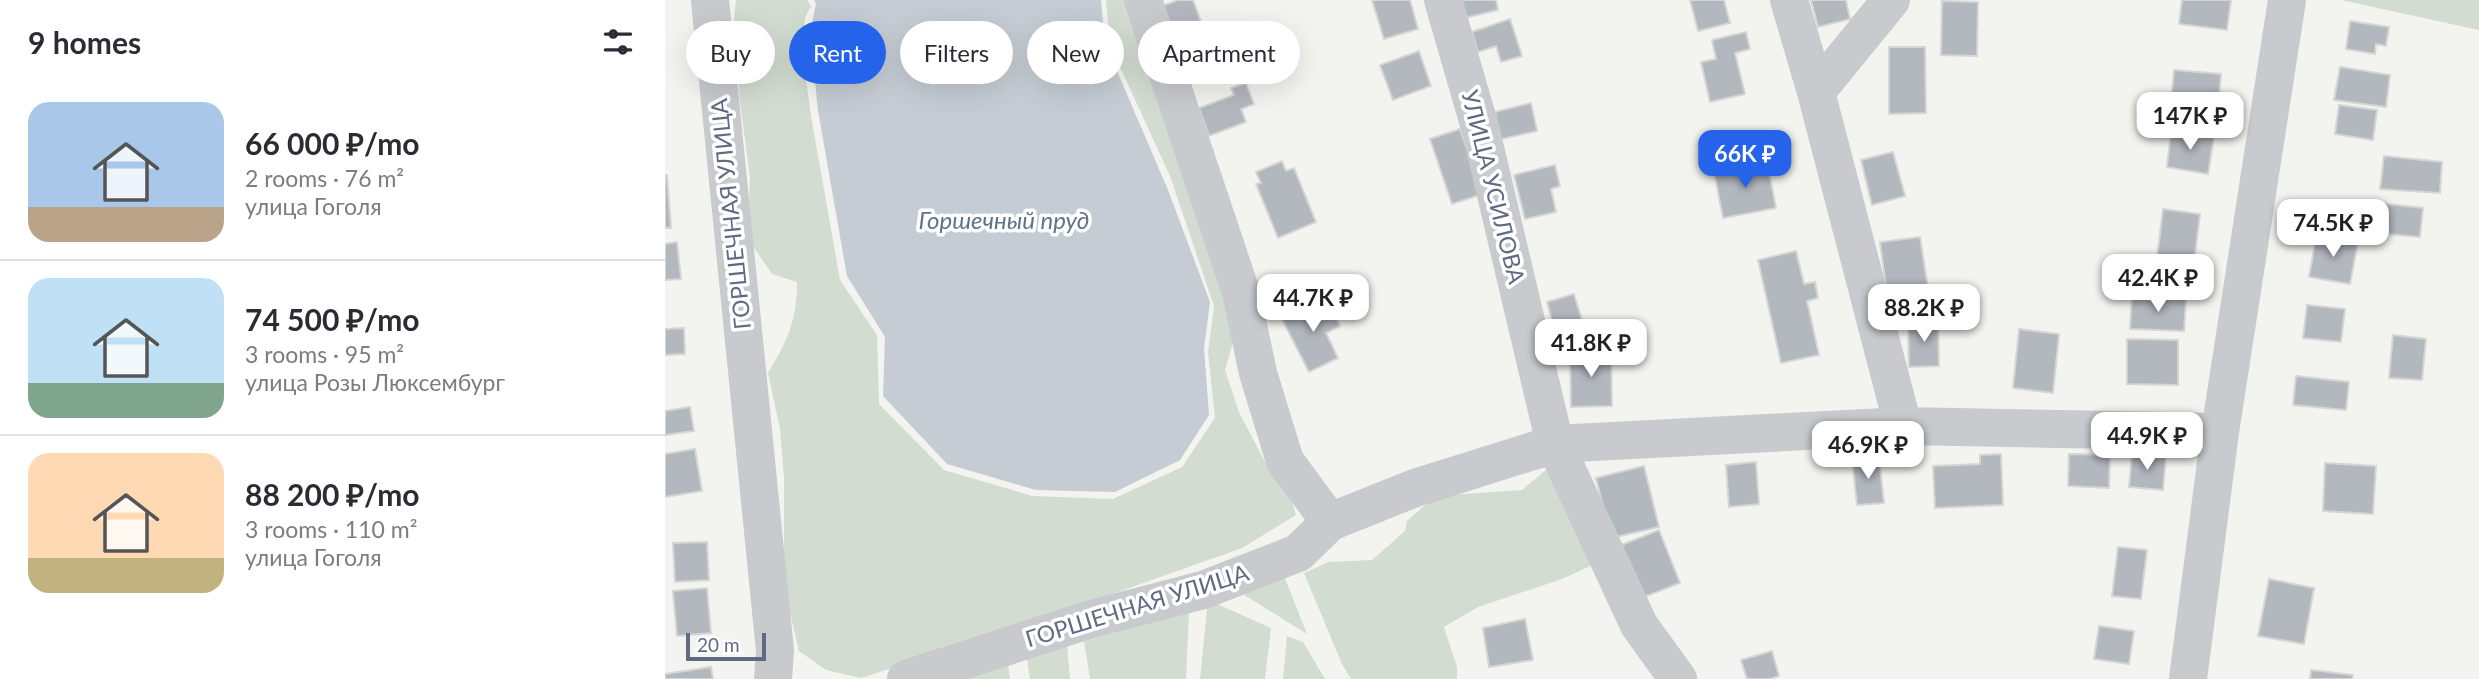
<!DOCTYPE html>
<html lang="en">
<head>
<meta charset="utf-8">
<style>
	:root { --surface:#fff; --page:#f2f2f3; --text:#2b2b33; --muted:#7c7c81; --line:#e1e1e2; --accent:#2563eb }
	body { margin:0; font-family:Lato,sans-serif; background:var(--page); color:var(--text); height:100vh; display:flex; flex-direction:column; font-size:26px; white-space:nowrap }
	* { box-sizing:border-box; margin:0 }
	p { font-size:23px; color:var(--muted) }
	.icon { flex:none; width:38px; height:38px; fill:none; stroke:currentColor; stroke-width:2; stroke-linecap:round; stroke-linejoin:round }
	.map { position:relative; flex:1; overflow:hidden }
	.drawer { display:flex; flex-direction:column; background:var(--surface); width:665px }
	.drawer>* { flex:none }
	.top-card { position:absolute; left:21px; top:21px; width:665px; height:63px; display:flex; gap:14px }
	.scale { position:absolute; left:21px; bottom:18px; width:80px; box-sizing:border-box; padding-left:7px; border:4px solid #606b83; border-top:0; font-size:19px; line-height:24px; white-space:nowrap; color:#606b83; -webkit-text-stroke:5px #fff; paint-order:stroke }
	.price { position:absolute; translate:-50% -60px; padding:0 16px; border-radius:14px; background:#fff; color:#222; font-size:23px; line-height:46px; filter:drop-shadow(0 2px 4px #0008) }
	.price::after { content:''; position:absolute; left:50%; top:42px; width:21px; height:16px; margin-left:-10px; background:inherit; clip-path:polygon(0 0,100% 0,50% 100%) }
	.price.current { background:var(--accent); color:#fff }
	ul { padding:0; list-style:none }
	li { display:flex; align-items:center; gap:21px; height:175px; padding:0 28px }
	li+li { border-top:2px solid var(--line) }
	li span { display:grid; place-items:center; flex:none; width:196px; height:140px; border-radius:21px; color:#555 }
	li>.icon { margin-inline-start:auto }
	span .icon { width:84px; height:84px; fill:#fffc; stroke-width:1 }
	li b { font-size:30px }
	h2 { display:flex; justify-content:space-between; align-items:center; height:84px; padding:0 28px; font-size:30px }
	.chip { padding:0 24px; border-radius:32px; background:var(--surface); box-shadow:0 7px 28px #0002; font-size:24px; line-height:63px }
	.chip.current { background:var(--accent); color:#fff }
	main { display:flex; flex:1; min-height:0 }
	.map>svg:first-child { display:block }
	.green { fill:#d2dcd0 }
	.water { fill:#c5ccd3 }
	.building { fill:#b3b7be; stroke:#d5d5d3; stroke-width:2 }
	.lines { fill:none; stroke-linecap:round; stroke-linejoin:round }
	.minor { stroke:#c8cace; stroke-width:38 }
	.labels { text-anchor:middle; stroke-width:7; stroke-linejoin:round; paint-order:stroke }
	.street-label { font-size:23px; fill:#606b83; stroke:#fff }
	.water-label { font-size:24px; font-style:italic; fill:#607488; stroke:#fff }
</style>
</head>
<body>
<main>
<section class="drawer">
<h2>9 homes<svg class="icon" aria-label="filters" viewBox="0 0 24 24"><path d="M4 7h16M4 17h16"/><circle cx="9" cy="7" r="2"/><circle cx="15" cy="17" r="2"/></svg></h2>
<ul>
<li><span style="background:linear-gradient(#a9c7e8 75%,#b9a48a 0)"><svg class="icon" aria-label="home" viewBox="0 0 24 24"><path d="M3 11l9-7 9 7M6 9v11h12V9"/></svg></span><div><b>66 000 ₽/mo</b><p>2 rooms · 76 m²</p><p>улица Гоголя</p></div></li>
<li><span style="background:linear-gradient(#bfe0f5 75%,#7fa58c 0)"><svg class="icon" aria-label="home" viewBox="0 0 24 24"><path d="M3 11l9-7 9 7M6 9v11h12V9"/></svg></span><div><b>74 500 ₽/mo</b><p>3 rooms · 95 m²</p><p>улица Розы Люксембург</p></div></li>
<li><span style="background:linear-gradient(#ffd9b3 75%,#c2b280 0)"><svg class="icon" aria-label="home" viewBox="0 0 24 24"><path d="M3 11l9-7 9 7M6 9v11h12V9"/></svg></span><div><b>88 200 ₽/mo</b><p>3 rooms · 110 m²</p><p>улица Гоголя</p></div></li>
</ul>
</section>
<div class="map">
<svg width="1814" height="679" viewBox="0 0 1814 679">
	<rect width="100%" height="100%" fill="#f3f4ef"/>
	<path class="green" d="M71 0H142L146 6 140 18 137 50 146 116 175 280 212 335 214 404 279 470 367 496 448 499 517 467 550 418 543 352 549 306 505 176 445 45 441 0H468L552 247 568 342 560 370 574 412 599 460 624 493 631 515 577 548 360 625 196 678 161 670 134 651 119 586V477L115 429 103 373C123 340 132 320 132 282L107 274 83 239 85 177 75 102 69 20Z
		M1676 0H1814V30Z
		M881 470 934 562 897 579 813 607 779 627 792 667V679H686L677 664 639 573 664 562 707 560 740 531 742 521 770 496 857 490Z
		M619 576 642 634 573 591Z
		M543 600 606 628 600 679H535Z
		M524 613 521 679H425L419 641Z
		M622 636 638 642 660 679H618Z
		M402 645 405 679H365L362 659Z
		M343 663 345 679H300Z"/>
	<path class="water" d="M149 0H436L440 43 503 190 545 302 539 349 544 415 515 460 450 492 371 490 282 464 218 396 220 337 182 276 153 111 145 32 151 4Z"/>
	<path class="building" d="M513 0H528L539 30 502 44 489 9Z
		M707 0H745L753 29 719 39Z
		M794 0H831L833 10 799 18Z
		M1025 0H1059L1065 23 1033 31Z
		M1146 0H1181L1185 19 1153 27Z
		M1517 0H1566L1562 30 1514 24Z
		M1277 1 1313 2 1312 56 1276 55Z
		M845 19 857 56 836 62 831 46 813 52 807 32Z
		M1685 21 1724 27 1721 46 1711 44 1710 54 1681 49Z
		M1081 32 1085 49 1070 53 1080 94 1045 102 1036 62 1051 59 1047 40Z
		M1224 47H1260L1261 113 1224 114Z
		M754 51 766 86 728 100 715 65Z
		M1675 67 1725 75 1721 107 1669 100Z
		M1509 70 1556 74 1551 130 1504 125Z
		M581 83 589 104 576 109 581 122 544 136 534 108 569 95 566 88Z
		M866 103 872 131 836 139 830 112Z
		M1674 105 1712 110 1708 140 1670 134Z
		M795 129 817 194 787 204 765 139Z
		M1506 132 1549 137 1543 174 1502 167Z
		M1228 152 1240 196 1207 205 1196 160Z
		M1719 156 1777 162 1775 193 1715 189Z
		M617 161 621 171 629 168 651 222 613 238 591 184 596 183 591 172Z
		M1102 161 1111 208 1058 218 1049 171Z
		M890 165 895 186 886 189 891 212 860 219 849 175Z
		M0 175H2L6 228H0Z
		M1703 202 1758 208 1755 237 1701 232Z
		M1498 209 1535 214 1529 263 1492 258Z
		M1652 233 1693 241 1685 284 1644 277Z
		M1255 237 1263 288 1222 294 1215 242Z
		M12 242 16 279 0 280V244Z
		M1131 251 1139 284 1150 282 1153 298 1142 301 1154 355 1116 363 1093 260Z
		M909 294 919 327 891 335 882 302Z
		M1467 297 1521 299 1519 331 1465 329Z
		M661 298 675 326 661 333 673 358 644 372 617 319Z
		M1642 305 1680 309 1676 342 1638 338Z
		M1273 320 1274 366 1244 367 1243 321Z
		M19 328 20 354 0 355V329Z
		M1354 329 1394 334 1388 393 1348 388Z
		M1728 335 1761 339 1757 380 1724 378Z
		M1462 339 1513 340V385L1462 384Z
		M946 350 947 406 906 407 905 351Z
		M1631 376 1684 382 1681 410 1628 405Z
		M25 407 29 431 0 435V411Z
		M30 449 37 491 0 497V454Z
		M1467 453 1501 456 1498 490 1464 487Z
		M1336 454 1338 505 1270 508 1268 466 1315 464V455Z
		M1404 454 1445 455 1444 488 1403 486Z
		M1214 457 1219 503 1192 505 1187 459Z
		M1091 462 1094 504 1064 507 1061 465Z
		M1660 463 1711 466 1708 514 1658 511Z
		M979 466 994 527 946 538 931 478Z
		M994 530 1015 583 974 599 954 546Z
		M42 542 44 580 10 582 8 543Z
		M1453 547 1482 550 1476 599 1447 596Z
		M1604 579 1649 588 1639 644 1593 636Z
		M42 588 46 633 12 636 8 591Z
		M860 619 868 660 824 667 818 628Z
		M1434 626 1469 631 1464 664 1429 659Z
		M1107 651 1114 676 1105 679H1082L1076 660Z
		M46 667 48 679H0V674Z
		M1646 670 1688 675 1687 679H1645Z"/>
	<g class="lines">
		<path class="minor" d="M45 0 110 651 108 679
			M478 0 576 292 593 373 620 461 665 522
			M778 0 816 131 890 444 974 625 1013 679
			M1124 0 1151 92 1238 426
			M1151 92 1226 0
			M241 679 423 620 538 590 633 553 665 522 750 488 890 444 1238 426 1555 432
			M1523 679 1555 432 1622 0"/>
	</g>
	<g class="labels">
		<g class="street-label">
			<text transform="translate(828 187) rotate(76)" y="8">УЛИЦА УСИЛОВА</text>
			<text transform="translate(66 214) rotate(-96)" y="8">ГОРШЕЧНАЯ УЛИЦА</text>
			<text transform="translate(472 606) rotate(-17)" y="8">ГОРШЕЧНАЯ УЛИЦА</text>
		</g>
		<g class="water-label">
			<text x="339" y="229">Горшечный пруд</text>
		</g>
	</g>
</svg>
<div class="scale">20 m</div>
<b class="price" style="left:1525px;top:152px">147K ₽</b>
<b class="price current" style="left:1080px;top:190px">66K ₽</b>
<b class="price" style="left:1668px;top:259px">74.5K ₽</b>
<b class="price" style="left:1493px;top:314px">42.4K ₽</b>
<b class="price" style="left:648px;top:334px">44.7K ₽</b>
<b class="price" style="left:1259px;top:344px">88.2K ₽</b>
<b class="price" style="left:926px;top:379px">41.8K ₽</b>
<b class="price" style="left:1482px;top:472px">44.9K ₽</b>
<b class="price" style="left:1203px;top:481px">46.9K ₽</b>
<div class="top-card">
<a class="chip">Buy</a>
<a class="chip current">Rent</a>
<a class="chip">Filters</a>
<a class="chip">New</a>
<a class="chip">Apartment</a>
</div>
</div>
</main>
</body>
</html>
